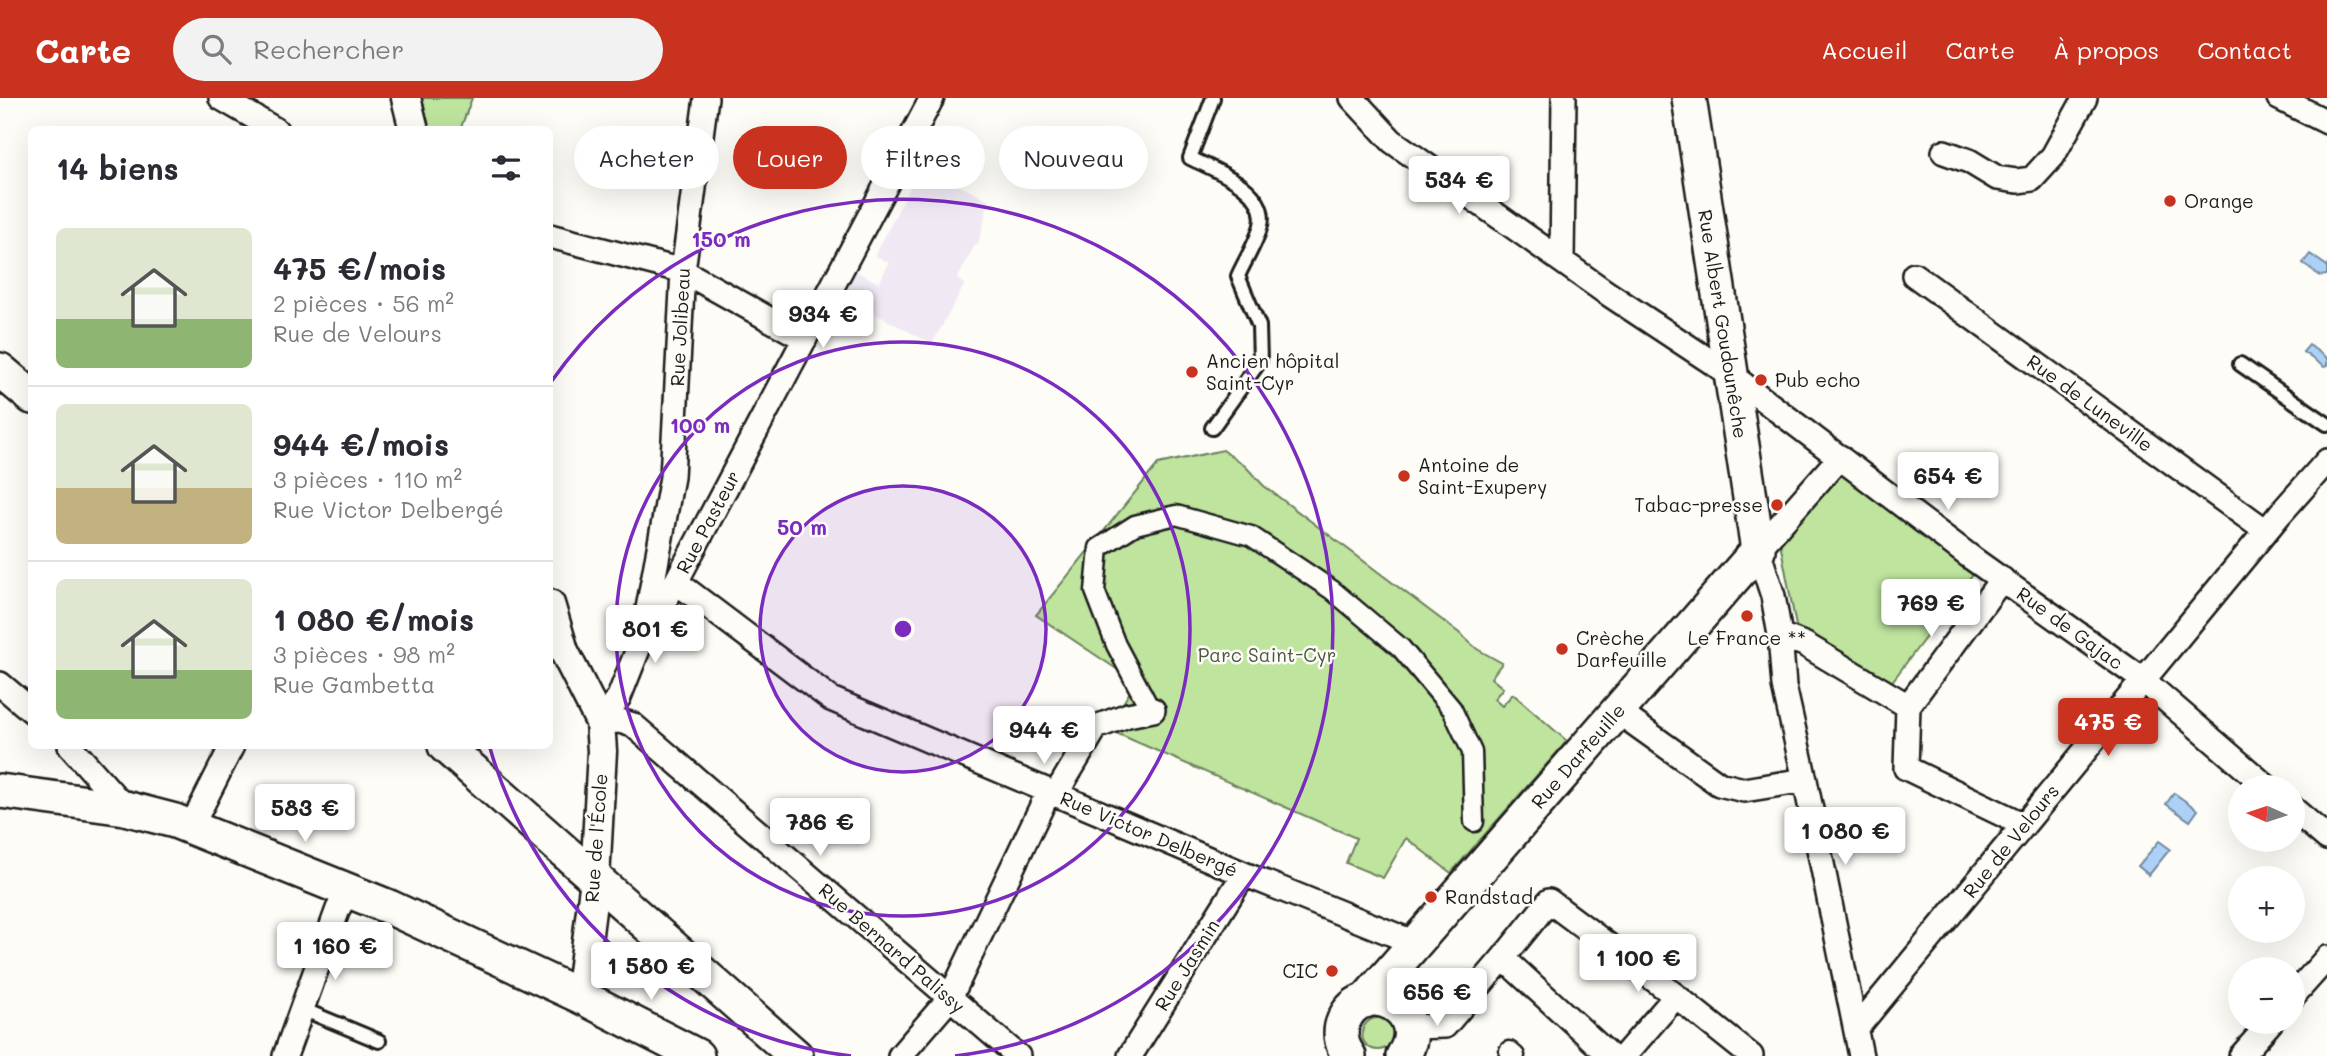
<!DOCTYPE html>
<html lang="fr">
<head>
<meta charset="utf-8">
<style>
	:root { --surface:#fff; --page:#f2f2f3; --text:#2b2b33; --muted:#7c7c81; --line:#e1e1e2; --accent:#c8321e }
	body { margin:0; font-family:Mali,sans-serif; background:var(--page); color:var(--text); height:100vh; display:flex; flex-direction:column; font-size:26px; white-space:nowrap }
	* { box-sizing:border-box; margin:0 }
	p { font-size:23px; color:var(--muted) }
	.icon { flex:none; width:38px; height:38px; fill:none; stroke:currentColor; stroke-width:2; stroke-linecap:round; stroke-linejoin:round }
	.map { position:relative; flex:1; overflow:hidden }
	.panel { position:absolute; left:28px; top:28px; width:525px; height:623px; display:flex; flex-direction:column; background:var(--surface); border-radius:10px; box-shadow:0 7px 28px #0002 }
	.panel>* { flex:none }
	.guide { position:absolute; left:574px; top:28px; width:665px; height:63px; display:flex; gap:14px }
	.needle { width:46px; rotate:273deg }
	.controls { position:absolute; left:2228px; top:677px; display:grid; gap:14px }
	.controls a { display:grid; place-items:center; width:77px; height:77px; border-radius:50%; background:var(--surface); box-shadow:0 7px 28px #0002; font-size:35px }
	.price { position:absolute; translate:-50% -60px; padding:0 16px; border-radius:7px; background:#fff; color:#222; font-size:23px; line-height:46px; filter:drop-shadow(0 2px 4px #0008) }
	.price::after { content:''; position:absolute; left:50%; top:42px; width:21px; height:16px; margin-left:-10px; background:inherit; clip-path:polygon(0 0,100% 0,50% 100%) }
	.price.selected { background:var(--accent); color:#fff }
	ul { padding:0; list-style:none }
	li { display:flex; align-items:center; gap:21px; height:175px; padding:0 28px }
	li+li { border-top:2px solid var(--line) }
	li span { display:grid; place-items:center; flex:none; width:196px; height:140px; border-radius:10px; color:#555 }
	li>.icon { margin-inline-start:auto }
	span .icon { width:84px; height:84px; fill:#fffc; stroke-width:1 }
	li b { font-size:30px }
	h2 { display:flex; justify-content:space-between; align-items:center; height:84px; padding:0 28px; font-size:30px }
	.pill { padding:0 24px; border-radius:32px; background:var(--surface); box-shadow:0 7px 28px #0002; font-size:24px; line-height:63px }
	.pill.selected { background:var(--accent); color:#fff }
	header { display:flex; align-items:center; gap:42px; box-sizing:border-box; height:98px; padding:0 35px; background:var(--accent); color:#fff }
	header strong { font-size:33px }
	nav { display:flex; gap:38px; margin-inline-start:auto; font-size:24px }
	.search { width:490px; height:63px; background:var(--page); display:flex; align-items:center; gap:18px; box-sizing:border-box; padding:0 24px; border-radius:38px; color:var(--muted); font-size:26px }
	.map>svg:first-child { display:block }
	.built { fill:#f0e9f4 }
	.green { fill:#bee49e; stroke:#6d805d; stroke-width:2 }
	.water { fill:#add1f6; stroke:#73899f; stroke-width:2 }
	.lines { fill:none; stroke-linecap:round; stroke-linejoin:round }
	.service-casing { stroke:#1c1c1c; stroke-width:18 }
	.pedestrian-casing { stroke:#1c1c1c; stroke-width:23 }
	.minor-casing { stroke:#1c1c1c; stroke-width:28 }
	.tertiary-casing { stroke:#1c1c1c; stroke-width:33 }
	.secondary-casing { stroke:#1c1c1c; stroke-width:38 }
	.service { stroke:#fdfcf7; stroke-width:12 }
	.pedestrian { stroke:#fdfcf7; stroke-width:18 }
	.minor { stroke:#fdfcf7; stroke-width:23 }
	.tertiary { stroke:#fdfcf7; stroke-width:28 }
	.secondary { stroke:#fdfcf7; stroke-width:33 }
	.ring { fill:none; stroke:#7b2cbf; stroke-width:3.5 }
	.poi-dot { fill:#c8321e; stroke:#fdfcf7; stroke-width:2.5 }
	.labels { text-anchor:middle; stroke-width:5; stroke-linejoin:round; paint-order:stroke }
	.poi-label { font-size:19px; fill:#1c1c1c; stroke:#fdfcf7; text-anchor:start }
	.street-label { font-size:19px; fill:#1c1c1c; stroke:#fdfcf7 }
	.park-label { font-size:19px; fill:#4d5843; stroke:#fdfcf7 }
	.centre { fill:#7b2cbf; stroke:#fdfcf7; stroke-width:3.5 }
	.ring-label { font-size:21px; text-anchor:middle; font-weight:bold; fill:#7b2cbf; stroke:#fdfcf7; stroke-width:5; stroke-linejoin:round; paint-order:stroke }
</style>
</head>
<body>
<header>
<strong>Carte</strong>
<div class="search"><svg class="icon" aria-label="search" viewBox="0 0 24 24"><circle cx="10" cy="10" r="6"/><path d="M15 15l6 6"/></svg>Rechercher</div>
<nav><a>Accueil</a><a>Carte</a><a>À propos</a><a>Contact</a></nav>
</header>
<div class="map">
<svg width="2327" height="958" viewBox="0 0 2327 958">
	<rect width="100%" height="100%" fill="#fdfcf7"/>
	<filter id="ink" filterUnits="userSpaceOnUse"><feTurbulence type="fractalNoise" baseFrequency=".0143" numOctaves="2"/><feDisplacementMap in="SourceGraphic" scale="14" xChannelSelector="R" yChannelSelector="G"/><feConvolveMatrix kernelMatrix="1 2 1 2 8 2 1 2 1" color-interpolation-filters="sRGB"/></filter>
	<g filter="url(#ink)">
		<path class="built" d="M921 74 934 76 989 102 978 147H975L957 181 965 186 932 246 840 197 853 172 879 185 889 165 875 157 917 76Z"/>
		<path class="green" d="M420 0H472L460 32 427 31Z
			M1223 352 1245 368 1264 388 1458 534 1477 551 1502 565 1491 580 1503 590 1494 601 1502 608 1513 596 1567 643 1451 775 1406 740 1383 780 1346 765 1356 740 1107 631 1136 584 1036 517 1158 366Z
			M1838 368 1975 474 1891 585 1796 528 1779 439Z
			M1362 936a16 16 0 1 1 32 0a16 16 0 1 1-32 0Z"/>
		<path class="water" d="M2310 156 2327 168V177L2320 178 2303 165Z
			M2309 247 2327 260V268L2324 269 2303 254Z
			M2174 695 2198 712 2190 723 2166 706Z
			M2159 743 2170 751 2149 777 2138 768Z"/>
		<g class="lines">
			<g class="service-casing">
				<path id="service" d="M2240 266 2327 326
					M1212 330 1260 263 1259 228 1238 178C1245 162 1257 144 1261 127 1269 92 1215 72 1190 60L1213 0
					M302 911 379 943"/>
			</g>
			<g class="pedestrian-casing">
				<path id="pedestrian" d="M1153 612 1150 611 1116 547 1095 493 1099 450 1135 427 1176 417 1251 438 1332 492 1401 550 1452 611 1472 654 1474 724
					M1509 953 1515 958"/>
			</g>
			<g class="minor-casing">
				<path id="minor" d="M221 0 276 32
					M1352 0 1392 43 1604 193 1731 277 1973 461 2143 582 2268 690
					M2279 0 2327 24
					M1944 54 1969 63 1997 80 2017 83 2032 81 2053 58 2085 0
					M550 138 683 173 805 241
					M1562 163 1564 0
					M1914 177 2266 433
					M1840 359 1758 452 1773 498 1780 537 1784 588 1805 682 1861 958
					M2002 481 1908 608 1906 670 2024 727
					M676 484 831 601 1244 776 1415 845
					M645 527 672 379 683 173 706 0
					M1780 537 1804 546 1908 608
					M0 586 32 613
					M1617 613 1719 686 1744 692 1805 682
					M600 624 619 599 642 541 676 484 932 0
					M600 624 620 623 633 627 1018 958
					M70 648 125 710
					M1056 696 1096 629 1128 617 1153 612
					M2292 710 2327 740
					M191 729 232 648
					M1503 860 1549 803 1676 898 1751 958
					M2292 899 2327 860
					M1410 929 1445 928 1503 860 1610 958
					M1856 931 2280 416 2327 363
					M285 958 338 811 348 793
					M900 958 950 900 1049 693
					M1130 958 1244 776
					M1624 958 1676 898
					M2241 958 2271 924"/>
			</g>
			<g class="tertiary-casing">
				<path id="tertiary" d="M406 0 414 32
					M550 506 564 553 600 624 602 653 595 781 580 898"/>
			</g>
			<g class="secondary-casing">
				<path id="secondary" d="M0 272 32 299
					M445 648 796 958
					M0 693 125 710 175 723 389 809 580 898 697 958
					M1365 903 1758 452 1689 0
					M1349 958C1342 948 1338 935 1344 922 1364 877 1433 912 1403 958"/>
			</g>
			<use href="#service" class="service"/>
			<use href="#pedestrian" class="pedestrian"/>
			<use href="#minor" class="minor"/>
			<use href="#tertiary" class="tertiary"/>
			<use href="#secondary" class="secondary"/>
		</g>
	</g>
	<circle cx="903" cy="531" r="143" fill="#7b2cbf" fill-opacity=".12"/>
	<g class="ring">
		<circle cx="903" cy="531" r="143"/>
		<circle cx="903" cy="531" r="287"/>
		<path d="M851 958A430 430 0 0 1 490 650M551 284A430 430 0 1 1 955 958"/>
	</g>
	<g class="poi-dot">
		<circle cx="2170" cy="103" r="7"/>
		<circle cx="1192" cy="274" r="7"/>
		<circle cx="1761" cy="282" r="7"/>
		<circle cx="1404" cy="378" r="7"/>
		<circle cx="1777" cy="407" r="7"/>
		<circle cx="1747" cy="518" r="7"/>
		<circle cx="1562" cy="551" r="7"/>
		<circle cx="1431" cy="799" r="7"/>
		<circle cx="1332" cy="873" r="7"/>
	</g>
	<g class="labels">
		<g class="poi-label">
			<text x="2184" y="110">Orange</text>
			<text x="1206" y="270">Ancien hôpital<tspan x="1206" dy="22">Saint-Cyr</tspan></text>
			<text x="1775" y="289">Pub echo</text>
			<text x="1418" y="374">Antoine de<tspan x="1418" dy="22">Saint-Exupery</tspan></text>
			<text x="1763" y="414" text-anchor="end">Tabac-presse</text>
			<text x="1576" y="547">Crèche<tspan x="1576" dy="22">Darfeuille</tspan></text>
			<text x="1747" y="547" text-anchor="middle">Le France **</text>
			<text x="1445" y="806">Randstad</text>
			<text x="1318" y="880" text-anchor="end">CIC</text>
		</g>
		<g class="street-label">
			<text transform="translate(1723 226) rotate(81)" y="7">Rue Albert Goudounêche</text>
			<text transform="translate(680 229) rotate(-87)" y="7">Rue Jolibeau</text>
			<text transform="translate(2090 305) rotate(36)" y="7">Rue de Luneville</text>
			<text transform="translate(708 424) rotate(-62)" y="7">Rue Pasteur</text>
			<text transform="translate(2070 530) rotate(36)" y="7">Rue de Gajac</text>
			<text transform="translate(1578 658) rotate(-49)" y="7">Rue Darfeuille</text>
			<text transform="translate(1149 736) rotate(23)" y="7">Rue Victor Delbergé</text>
			<text transform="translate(596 740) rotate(-86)" y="7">Rue de l'École</text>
			<text transform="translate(2011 743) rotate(-51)" y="7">Rue de Velours</text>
			<text transform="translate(892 850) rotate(41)" y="7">Rue Bernard Palissy</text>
			<text transform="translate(1187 867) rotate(-58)" y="7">Rue Jasmin</text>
		</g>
		<g class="park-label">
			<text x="1267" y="564">Parc Saint-Cyr</text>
		</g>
	</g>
	<circle cx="903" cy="531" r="10" class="centre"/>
	<g class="ring-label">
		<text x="721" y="149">150 m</text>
		<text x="700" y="335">100 m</text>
		<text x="802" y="437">50 m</text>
	</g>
</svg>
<div class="controls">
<a><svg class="needle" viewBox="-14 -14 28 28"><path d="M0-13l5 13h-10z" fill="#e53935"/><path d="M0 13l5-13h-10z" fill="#7c7c81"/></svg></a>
<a>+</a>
<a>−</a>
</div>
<b class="price" style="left:1459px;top:118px">534 €</b>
<b class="price" style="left:823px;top:252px">934 €</b>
<b class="price" style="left:1948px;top:414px">654 €</b>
<b class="price" style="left:1931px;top:541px">769 €</b>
<b class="price" style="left:655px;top:567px">801 €</b>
<b class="price selected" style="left:2108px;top:660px">475 €</b>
<b class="price" style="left:1044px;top:668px">944 €</b>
<b class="price" style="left:305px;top:746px">583 €</b>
<b class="price" style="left:820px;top:760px">786 €</b>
<b class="price" style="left:1845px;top:769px">1 080 €</b>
<b class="price" style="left:335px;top:884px">1 160 €</b>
<b class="price" style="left:1638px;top:896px">1 100 €</b>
<b class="price" style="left:651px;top:904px">1 580 €</b>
<b class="price" style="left:1437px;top:930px">656 €</b>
<div class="guide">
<a class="pill">Acheter</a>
<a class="pill selected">Louer</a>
<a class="pill">Filtres</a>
<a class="pill">Nouveau</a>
</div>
<section class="panel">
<h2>14 biens<svg class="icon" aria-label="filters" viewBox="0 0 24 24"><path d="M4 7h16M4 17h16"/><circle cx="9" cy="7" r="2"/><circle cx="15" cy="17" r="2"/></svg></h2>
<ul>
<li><span style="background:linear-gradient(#dfe7d0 65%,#8fb573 0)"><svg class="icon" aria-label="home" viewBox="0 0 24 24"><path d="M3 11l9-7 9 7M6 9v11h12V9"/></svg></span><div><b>475 €/mois</b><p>2 pièces · 56 m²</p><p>Rue de Velours</p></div></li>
<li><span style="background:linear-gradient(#dfe7d0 60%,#c2b280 0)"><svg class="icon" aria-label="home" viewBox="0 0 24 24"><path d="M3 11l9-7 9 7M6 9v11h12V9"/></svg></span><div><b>944 €/mois</b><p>3 pièces · 110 m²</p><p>Rue Victor Delbergé</p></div></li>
<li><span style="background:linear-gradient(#dfe7d0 65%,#8fb573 0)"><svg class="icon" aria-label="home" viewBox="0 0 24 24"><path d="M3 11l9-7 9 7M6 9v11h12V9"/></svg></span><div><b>1 080 €/mois</b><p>3 pièces · 98 m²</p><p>Rue Gambetta</p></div></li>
</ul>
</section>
</div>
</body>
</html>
